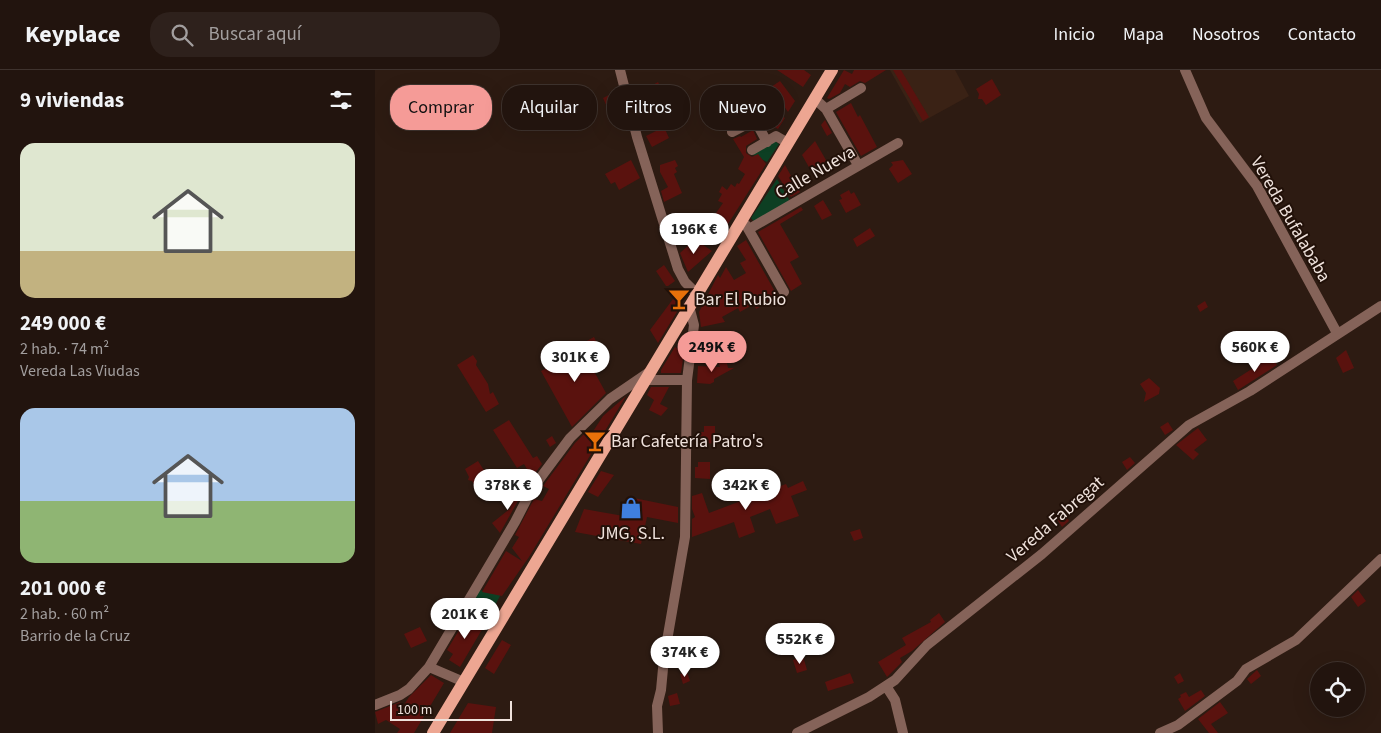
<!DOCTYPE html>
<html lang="es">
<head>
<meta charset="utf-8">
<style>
	:root { --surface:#22140e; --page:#2e211c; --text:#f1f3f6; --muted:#a29e9e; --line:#3f332e; --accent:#f59b97 }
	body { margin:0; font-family:"Source Sans 3",sans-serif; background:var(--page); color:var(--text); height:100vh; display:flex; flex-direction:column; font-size:19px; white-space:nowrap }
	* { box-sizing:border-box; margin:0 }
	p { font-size:16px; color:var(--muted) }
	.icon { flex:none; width:28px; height:28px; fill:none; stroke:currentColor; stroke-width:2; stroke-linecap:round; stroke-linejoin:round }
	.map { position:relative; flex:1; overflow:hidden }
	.details { display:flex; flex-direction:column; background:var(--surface); width:375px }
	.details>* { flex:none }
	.banner { position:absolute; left:15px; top:15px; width:475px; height:45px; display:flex; gap:10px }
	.fabs { position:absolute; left:935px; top:592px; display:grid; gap:10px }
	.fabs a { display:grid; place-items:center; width:55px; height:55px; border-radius:50%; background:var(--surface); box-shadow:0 5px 20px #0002,0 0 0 1px var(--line); font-size:25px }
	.scale { position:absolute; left:15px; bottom:12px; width:122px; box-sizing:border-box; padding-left:5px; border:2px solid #efe2dc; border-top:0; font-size:14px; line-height:18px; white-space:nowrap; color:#efe2dc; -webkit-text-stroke:4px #221109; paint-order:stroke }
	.price { position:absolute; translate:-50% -42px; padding:0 11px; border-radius:18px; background:#fff; color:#222; font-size:16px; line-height:32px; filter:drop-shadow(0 1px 2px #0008) }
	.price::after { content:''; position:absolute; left:50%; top:30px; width:15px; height:11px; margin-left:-8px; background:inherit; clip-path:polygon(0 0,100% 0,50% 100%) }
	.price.active { background:var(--accent); color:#111 }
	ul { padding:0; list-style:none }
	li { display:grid; align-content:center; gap:10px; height:265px; padding:0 20px }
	li span { display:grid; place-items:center; height:155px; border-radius:15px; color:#555 }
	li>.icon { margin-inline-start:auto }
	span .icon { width:90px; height:90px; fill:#fffc; stroke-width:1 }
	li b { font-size:21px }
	h2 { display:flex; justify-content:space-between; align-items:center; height:60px; padding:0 20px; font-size:21px }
	.chip { padding:0 18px; border-radius:20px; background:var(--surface); box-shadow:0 5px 20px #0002,0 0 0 1px var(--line); font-size:18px; line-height:45px }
	.chip.active { background:var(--accent); color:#111 }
	header { display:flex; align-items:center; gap:30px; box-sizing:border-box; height:70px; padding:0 25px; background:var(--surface); border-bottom:1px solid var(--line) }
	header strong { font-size:24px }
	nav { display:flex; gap:28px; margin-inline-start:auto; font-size:18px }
	.search { width:350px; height:45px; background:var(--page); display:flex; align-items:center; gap:12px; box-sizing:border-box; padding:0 18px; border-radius:20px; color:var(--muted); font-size:19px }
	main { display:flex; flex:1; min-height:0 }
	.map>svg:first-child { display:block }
	.built { fill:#3a2215 }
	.green { fill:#0d3f23 }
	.building { fill:#5a120e }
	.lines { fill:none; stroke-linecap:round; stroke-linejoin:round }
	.minor { stroke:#856359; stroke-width:10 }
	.major { stroke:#eda692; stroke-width:12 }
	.labels { text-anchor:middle; stroke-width:4; stroke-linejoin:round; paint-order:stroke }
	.street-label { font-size:18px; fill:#efe2dc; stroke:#221109 }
	.poi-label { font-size:18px; fill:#efe2dc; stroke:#221109; text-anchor:start }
</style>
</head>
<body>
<header>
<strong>Keyplace</strong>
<div class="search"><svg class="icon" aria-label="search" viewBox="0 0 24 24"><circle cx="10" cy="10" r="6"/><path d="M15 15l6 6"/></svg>Buscar aquí</div>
<nav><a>Inicio</a><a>Mapa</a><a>Nosotros</a><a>Contacto</a></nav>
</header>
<main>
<section class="details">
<h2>9 viviendas<svg class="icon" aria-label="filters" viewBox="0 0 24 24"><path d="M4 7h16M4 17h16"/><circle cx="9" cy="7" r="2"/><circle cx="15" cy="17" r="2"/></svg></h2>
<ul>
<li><span style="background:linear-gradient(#dfe7d0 70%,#c2b280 0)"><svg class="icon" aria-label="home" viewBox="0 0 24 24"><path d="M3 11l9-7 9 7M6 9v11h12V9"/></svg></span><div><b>249 000 €</b><p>2 hab. · 74 m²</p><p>Vereda Las Viudas</p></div></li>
<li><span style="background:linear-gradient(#a9c7e8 60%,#8fb573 0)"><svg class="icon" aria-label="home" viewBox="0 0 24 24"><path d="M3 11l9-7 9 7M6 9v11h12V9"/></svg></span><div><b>201 000 €</b><p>2 hab. · 60 m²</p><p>Barrio de la Cruz</p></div></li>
</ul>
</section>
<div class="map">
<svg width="1006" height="663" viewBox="0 0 1006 663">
	<rect width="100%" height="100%" fill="#2d1b12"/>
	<path class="built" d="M515 0H580L594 26 545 53Z"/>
	<path class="green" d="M398 70 404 74 392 92 377 84Z
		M402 109 415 131 380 153 376 148Z
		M104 520 126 524 113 549 91 545Z"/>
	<path class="building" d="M402 0H429L436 5 428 17Z
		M469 0 477 4 479 0H511L490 13 485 11 475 17 470 14 465 23 454 29 452 28Z
		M518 0H526L554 47 548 51Z
		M617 9 626 25 611 35 607 29H603L604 24 601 19Z
		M405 11 420 31 413 42 396 17Z
		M283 12 286 18 283 19 297 41 288 47 286 44 280 48 275 40 284 34 277 23 264 30 257 19 266 15 269 20Z
		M240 22 246 33 233 39 228 28Z
		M476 33 483 47 485 45 502 77 486 86 461 42Z
		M395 39 410 48 403 59 389 51Z
		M249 45 252 54 242 56 238 48Z
		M450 50 457 63 452 66 446 55Z
		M289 57 294 68 277 77 271 66Z
		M378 60 382 69 371 76V83L377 87 383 84 391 94 346 165 332 156 348 133 343 131 347 124 344 122 347 116 352 120 356 114 360 117 362 113 364 114 370 104 363 99 369 87 358 69 365 66 366 67Z
		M440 71 455 97 439 106 427 85Z
		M256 90 265 108 244 120 240 112 236 114 230 104Z
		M300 90 303 96 300 98 302 102 299 104 307 123 289 132 286 121 293 117 285 102V95Z
		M528 90 537 104 523 113 514 99 518 95 516 92Z
		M410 95 425 122 416 127 403 106Z
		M474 120 476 124 479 122 486 135 471 143 464 130 467 129 465 125Z
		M448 130 457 145 447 150 439 136Z
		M426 137 428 140 405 154 424 187 415 192 427 214 416 221 383 162Z
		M495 158 500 166 482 177 478 169Z
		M371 170 403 227 381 239 379 234 365 242 363 238 347 247 350 252 326 257 324 242 343 205 345 208 351 197 359 210 371 203 365 193 371 190 362 176Z
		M317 172 320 176 324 172 337 181 313 202 305 183Z
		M289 195 300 211 293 216H291L281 201Z
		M298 229 306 235 283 273 275 260Z
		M830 231 833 237 825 242 822 236Z
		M219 267 224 277 210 285 231 323 197 357 166 301 212 276 210 272Z
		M300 277 309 282 306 303H286V300Z
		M971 280 979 298 968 303 961 288Z
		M98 285 102 291 101 295 113 314 115 324 118 322 124 334 111 342 82 295Z
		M897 286 902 295 863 320 858 311Z
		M351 289 353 298H359L339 309V312L335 314 322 313 323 296 345 297 343 291Z
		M774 308 785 318 784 324 769 332 771 323 765 314Z
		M276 317H294L285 334 293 338 286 346 274 340 279 330 272 325Z
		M251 326 154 487 127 526 107 522 131 481 147 491 137 478 144 467 140 465 159 429 167 431 174 419 168 416 200 373 213 360 217 363 228 346Z
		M134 350 158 388 162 386 167 394 157 407 149 394 142 398 118 360Z
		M793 352 798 360 790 365 785 357Z
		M329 356H340V374L325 372 326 362H329Z
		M823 358 832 370 819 380 824 384 818 390 801 375Z
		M177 366 181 373 175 377 171 370Z
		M755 387 760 393 752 400 747 392Z
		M103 391 114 408 100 416 97 411 93 410 94 407 90 399Z
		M323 392H335V409L320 408V397H323Z
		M226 401 239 405 223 427 213 422Z
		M428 411 432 420 416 426 424 446 401 454 395 439 375 447 380 462 364 468 359 452 317 467V449L320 447 317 439V426L327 423 334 443 411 414 413 418Z
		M146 416 149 420 125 463 117 453 136 438 133 435 141 428 137 424Z
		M259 428 303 437V453L272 447 266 474 200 462 209 439 254 447Z
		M690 444 694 451 687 457 682 449Z
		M485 459 488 468 479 471 475 462Z
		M983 520 991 531 983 537 976 527Z
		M564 543 570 552 537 581 525 588 527 592 512 607 503 592 531 575 527 568 556 552 555 550Z
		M92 547 112 551 85 597 74 590 78 584 72 580Z
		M45 557 52 571 36 578 29 564Z
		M127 570 136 575 119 604 110 598Z
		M428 586 432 600 422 603 418 590Z
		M882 600 886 606 876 614 872 609Z
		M312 602 315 611 308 614 305 604Z
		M475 603 479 613 453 621 450 612Z
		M805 603 809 611 803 614 799 607Z
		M56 605 69 613 39 663H22L25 659 11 650 3 654 0 642 25 632 27 638 34 627Z
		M826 620 830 626 810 641 803 629 806 627 805 625 811 622 814 627Z
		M302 623 305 634 295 636 293 626Z
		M845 632 853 643 836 654 843 663H834L823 649Z
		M93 633 121 637 117 663H75Z"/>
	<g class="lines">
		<path class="minor" d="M245 0 262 67 303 199 310 212 322 224
			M810 0 831 48 882 116 962 263
			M440 29 451 39 483 95
			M451 39 486 18
			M357 62 380 50 392 72
			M377 80 401 66 413 73
			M371 155 409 222
			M374 159 523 73
			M269 310H312
			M54 597 89 612
			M511 616 520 630 528 663
			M0 635 25 625 34 619 54 597 140 452 157 419 195 368 235 329 273 303
			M283 663 282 636 286 620 289 588 310 467 312 310 319 255 314 236
			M422 663 494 627 520 610 552 575 667 484 814 355 875 321 1006 236
			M785 663 803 655 862 611 871 599 921 570 1006 489"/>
		<path class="major" d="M58 663 457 0"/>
	</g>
	<defs>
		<g id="bar-bare" transform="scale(1.725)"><path d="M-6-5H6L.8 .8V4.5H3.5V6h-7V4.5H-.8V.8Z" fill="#e8710a" stroke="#221109" stroke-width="2.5" paint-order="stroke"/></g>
		<g id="shop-bare" transform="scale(1.725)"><path d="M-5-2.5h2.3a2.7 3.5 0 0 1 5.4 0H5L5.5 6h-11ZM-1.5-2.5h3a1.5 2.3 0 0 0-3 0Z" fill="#3f7fe0" stroke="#221109" stroke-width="2.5" paint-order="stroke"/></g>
	</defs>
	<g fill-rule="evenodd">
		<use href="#bar-bare" x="304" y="229"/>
		<use href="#bar-bare" x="220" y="371"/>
		<use href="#shop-bare" x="256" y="438"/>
	</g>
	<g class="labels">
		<g class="street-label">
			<text transform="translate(440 102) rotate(-30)" y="6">Calle Nueva</text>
			<text transform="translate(916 149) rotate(60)" y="6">Vereda Bufalababa</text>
			<text transform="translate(680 449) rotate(-41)" y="6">Vereda Fabregat</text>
		</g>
		<g class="poi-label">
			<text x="320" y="235">Bar El Rubio</text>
			<text x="236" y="377">Bar Cafetería Patro's</text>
			<text x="256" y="469" text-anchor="middle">JMG, S.L.</text>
		</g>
	</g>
</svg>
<div class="fabs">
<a><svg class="icon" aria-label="locate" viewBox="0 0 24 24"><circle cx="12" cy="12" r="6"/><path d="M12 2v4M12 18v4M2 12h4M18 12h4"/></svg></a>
</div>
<div class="scale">100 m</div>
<b class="price" style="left:319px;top:185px">196K €</b>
<b class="price active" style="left:337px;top:303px">249K €</b>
<b class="price" style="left:880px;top:303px">560K €</b>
<b class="price" style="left:200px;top:313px">301K €</b>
<b class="price" style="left:133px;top:441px">378K €</b>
<b class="price" style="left:371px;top:441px">342K €</b>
<b class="price" style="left:90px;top:570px">201K €</b>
<b class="price" style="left:425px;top:595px">552K €</b>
<b class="price" style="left:310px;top:608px">374K €</b>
<div class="banner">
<a class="chip active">Comprar</a>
<a class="chip">Alquilar</a>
<a class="chip">Filtros</a>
<a class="chip">Nuevo</a>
</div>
</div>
</main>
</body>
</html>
